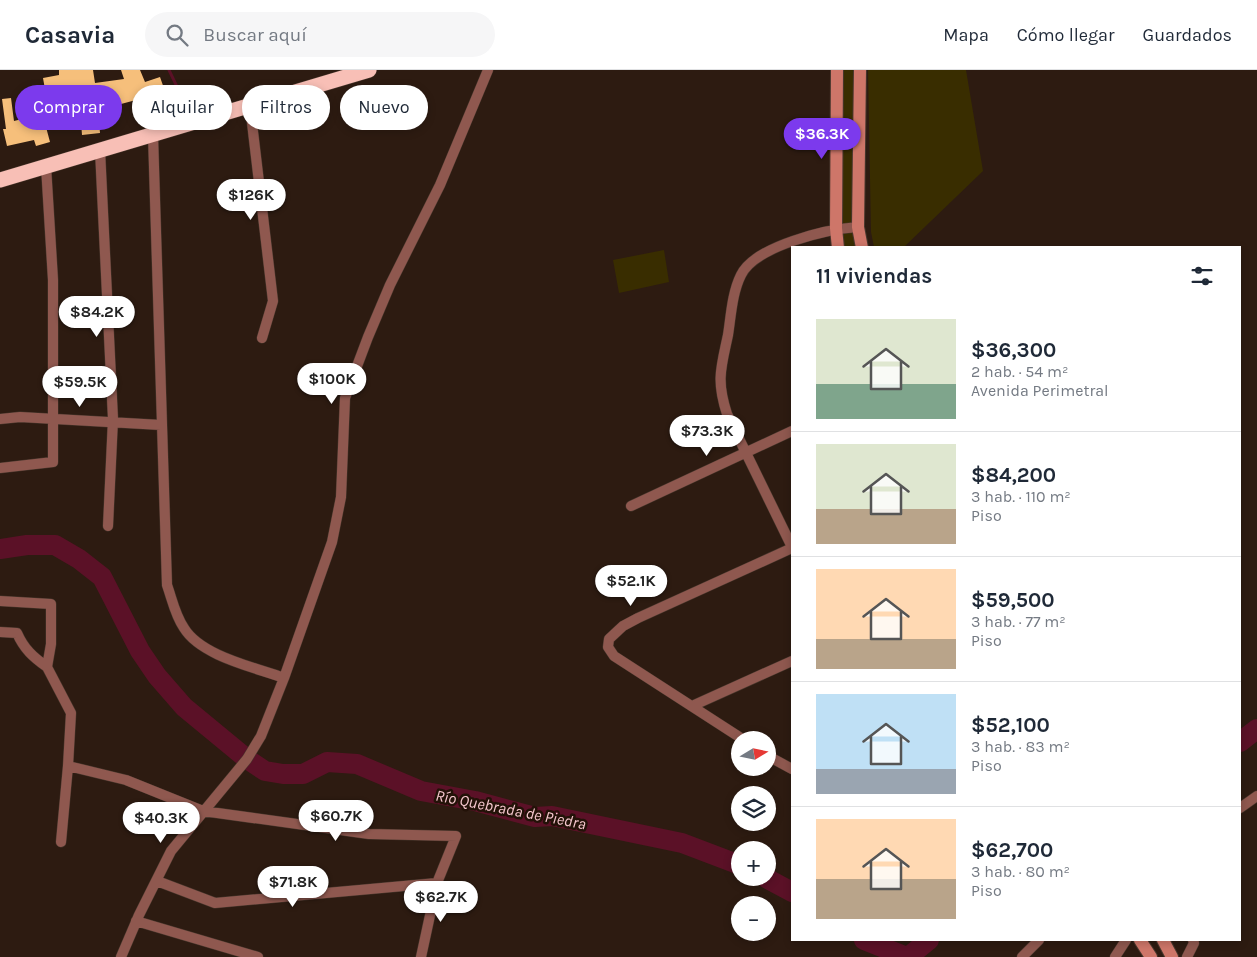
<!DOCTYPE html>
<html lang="es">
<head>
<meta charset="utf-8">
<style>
	:root { --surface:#fff; --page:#f6f6f7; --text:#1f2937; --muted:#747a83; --line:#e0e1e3; --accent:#7c3aed }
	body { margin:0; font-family:Karla,sans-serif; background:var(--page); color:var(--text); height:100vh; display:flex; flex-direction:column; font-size:19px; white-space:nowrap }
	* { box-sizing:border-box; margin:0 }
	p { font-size:16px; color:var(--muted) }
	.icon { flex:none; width:28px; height:28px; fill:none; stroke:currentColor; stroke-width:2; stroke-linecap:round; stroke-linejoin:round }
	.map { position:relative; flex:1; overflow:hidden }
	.sheet { position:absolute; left:791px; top:176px; width:450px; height:695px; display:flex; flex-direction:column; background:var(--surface); border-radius:0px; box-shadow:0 2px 8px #0003 }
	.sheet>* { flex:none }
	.hud { position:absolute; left:15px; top:15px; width:475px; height:45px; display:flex; gap:10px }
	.needle { width:32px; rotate:80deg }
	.controls { position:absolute; left:731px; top:661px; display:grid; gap:10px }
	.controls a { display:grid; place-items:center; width:45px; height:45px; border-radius:50%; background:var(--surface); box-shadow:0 2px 8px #0003; font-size:25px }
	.price { position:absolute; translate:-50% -42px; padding:0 11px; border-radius:18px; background:#fff; color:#222; font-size:16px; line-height:32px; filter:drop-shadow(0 1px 2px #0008) }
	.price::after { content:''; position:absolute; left:50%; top:30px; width:15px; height:11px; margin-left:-8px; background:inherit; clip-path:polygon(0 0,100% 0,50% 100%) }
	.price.active { background:var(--accent); color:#fff }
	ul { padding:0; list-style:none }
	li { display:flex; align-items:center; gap:15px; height:125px; padding:0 25px }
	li+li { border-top:1px solid var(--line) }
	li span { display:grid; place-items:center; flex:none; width:140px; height:100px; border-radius:0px; color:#555 }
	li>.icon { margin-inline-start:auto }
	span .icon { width:60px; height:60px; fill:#fffc; stroke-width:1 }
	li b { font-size:21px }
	h2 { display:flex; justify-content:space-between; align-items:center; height:60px; padding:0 25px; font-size:21px }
	.chip { padding:0 18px; border-radius:22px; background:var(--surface); box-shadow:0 2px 8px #0003; font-size:18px; line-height:45px }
	.chip.active { background:var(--accent); color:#fff }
	header { display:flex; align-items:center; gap:30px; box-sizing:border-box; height:70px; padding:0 25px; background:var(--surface); border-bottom:1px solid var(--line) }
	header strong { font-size:24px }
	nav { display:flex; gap:28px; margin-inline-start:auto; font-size:18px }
	.search { width:350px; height:45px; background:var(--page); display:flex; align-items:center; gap:12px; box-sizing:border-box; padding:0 18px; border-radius:28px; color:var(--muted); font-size:19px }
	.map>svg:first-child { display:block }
	.green { fill:#392d00 }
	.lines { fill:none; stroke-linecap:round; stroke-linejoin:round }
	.stream { stroke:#5b1127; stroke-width:3 }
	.river { stroke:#5b1127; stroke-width:20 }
	.building { fill:#f6bf7b }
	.street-casing { stroke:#48372d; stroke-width:11 }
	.secondary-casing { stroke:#48372d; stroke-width:14 }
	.highway-casing { stroke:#48372d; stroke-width:16 }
	.street { stroke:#8f584f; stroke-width:10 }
	.secondary { stroke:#ce7669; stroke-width:12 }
	.highway { stroke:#f8bfb6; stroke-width:15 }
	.labels { text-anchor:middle; stroke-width:5; stroke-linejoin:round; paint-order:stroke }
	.water-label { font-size:16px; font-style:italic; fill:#f6c7ce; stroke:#231208 }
</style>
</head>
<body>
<header>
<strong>Casavia</strong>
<div class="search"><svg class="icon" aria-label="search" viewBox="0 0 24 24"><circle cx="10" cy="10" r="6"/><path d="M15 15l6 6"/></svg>Buscar aquí</div>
<nav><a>Mapa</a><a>Cómo llegar</a><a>Guardados</a></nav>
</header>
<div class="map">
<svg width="1257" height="887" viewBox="0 0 1257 887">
	<rect width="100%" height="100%" fill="#2d1b11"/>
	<path class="green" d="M837 0H857L862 177H838Z
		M868 0H966L983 101 904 177H874L871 162Z
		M664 180 669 212 619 223 613 190Z"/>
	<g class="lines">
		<path class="stream" d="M169 0 180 23"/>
		<path class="river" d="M0 479 27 475H55L79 489 102 507 140 581 157 606 184 637 247 689 265 701 283 704H303L327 692 357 694 421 721 475 731 535 747 552 746 682 773 740 795
			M1240 672 1257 659
			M766 808 792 822
			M864 870 907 887
			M908 887 929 870"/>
	</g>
	<path class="building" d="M59 0H93L95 13 124 9 121 0H140L145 12 160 7 167 27 152 32 155 39 142 44 136 30 121 34 118 26 97 30 100 63 82 65 81 52 46 57 50 72 36 76 34 70 7 76 3 59H6L2 29 11 28 14 51 49 42 43 8 59 5Z
		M197 24 202 38 182 44 178 30Z"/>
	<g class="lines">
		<g class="street-casing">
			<path id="street" d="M250 36 273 231 262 268
				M153 65 167 515C172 529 175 545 184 558 201 586 254 597 284 608
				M100 80 113 349 108 456
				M0 349 20 347 161 355
				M0 398 53 392V210L46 96
				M631 436 792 361
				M792 477 727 344C716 310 721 298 728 265 731 246 732 223 741 205 755 176 827 159 858 157
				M0 531 51 534V574L47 597 71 643 68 696 126 710 203 741 369 764 456 766 437 813 421 887
				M0 562 17 563C24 579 33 587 47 597
				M692 636 792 591
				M744 670 614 586 608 577 609 569 623 556 638 548 792 478
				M768 686 792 699
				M1240 738 1257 726
				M61 772 68 696
				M157 811 215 833 437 813
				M136 851 258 887
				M121 887 139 845 171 781 247 689 261 666 284 608 332 472 341 427 345 328 368 267 390 215 440 115 488 0
				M1022 887 1039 870
				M1115 887 1126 870
				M1187 887 1194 873 1193 870"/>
		</g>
		<g class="secondary-casing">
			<path id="secondary" d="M837 0 836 158 838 178
				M860 0 858 157 862 178
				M1140 870 1151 887
				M1163 870 1172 887"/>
		</g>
		<g class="highway-casing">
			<path id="highway" d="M0 110 369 0"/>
		</g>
		<use href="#street" class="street"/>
		<use href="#secondary" class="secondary"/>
		<use href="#highway" class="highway"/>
	</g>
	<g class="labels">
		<g class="water-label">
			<text transform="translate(511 739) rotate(11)" y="6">Río Quebrada de Piedra</text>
		</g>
	</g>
</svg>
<div class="controls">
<a><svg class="needle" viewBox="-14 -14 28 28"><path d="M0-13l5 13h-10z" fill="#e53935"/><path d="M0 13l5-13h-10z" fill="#747a83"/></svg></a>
<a><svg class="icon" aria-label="layers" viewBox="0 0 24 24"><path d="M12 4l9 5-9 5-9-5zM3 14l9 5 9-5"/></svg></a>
<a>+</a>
<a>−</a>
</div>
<b class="price active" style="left:822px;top:90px">$36.3K</b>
<b class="price" style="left:251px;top:151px">$126K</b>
<b class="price" style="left:97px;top:268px">$84.2K</b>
<b class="price" style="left:332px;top:335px">$100K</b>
<b class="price" style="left:80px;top:338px">$59.5K</b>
<b class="price" style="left:707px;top:387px">$73.3K</b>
<b class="price" style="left:631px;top:537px">$52.1K</b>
<b class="price" style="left:336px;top:772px">$60.7K</b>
<b class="price" style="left:161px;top:774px">$40.3K</b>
<b class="price" style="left:293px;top:838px">$71.8K</b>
<b class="price" style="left:441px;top:853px">$62.7K</b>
<div class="hud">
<a class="chip active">Comprar</a>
<a class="chip">Alquilar</a>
<a class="chip">Filtros</a>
<a class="chip">Nuevo</a>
</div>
<section class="sheet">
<h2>11 viviendas<svg class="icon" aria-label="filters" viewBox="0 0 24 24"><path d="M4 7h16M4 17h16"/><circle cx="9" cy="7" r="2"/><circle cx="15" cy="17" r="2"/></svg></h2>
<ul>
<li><span style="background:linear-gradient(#dfe7d0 65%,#7fa58c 0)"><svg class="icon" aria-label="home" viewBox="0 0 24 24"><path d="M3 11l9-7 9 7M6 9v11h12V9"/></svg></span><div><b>$36,300</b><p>2 hab. · 54 m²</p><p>Avenida Perimetral</p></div></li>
<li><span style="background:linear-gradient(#dfe7d0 65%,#b9a48a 0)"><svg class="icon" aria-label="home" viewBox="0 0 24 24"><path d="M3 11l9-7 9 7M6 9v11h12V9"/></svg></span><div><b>$84,200</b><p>3 hab. · 110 m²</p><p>Piso</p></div></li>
<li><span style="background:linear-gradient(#ffd9b3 70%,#b9a48a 0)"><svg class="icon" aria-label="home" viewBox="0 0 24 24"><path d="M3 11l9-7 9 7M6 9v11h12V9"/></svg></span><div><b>$59,500</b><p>3 hab. · 77 m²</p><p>Piso</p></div></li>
<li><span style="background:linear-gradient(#bfe0f5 75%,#9aa5b1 0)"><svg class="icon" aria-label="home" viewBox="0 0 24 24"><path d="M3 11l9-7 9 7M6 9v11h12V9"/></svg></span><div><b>$52,100</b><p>3 hab. · 83 m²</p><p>Piso</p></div></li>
<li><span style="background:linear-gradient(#ffd9b3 60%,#b9a48a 0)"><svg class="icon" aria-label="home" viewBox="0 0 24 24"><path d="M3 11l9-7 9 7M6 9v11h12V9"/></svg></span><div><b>$62,700</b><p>3 hab. · 80 m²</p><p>Piso</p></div></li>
</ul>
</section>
</div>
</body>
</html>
